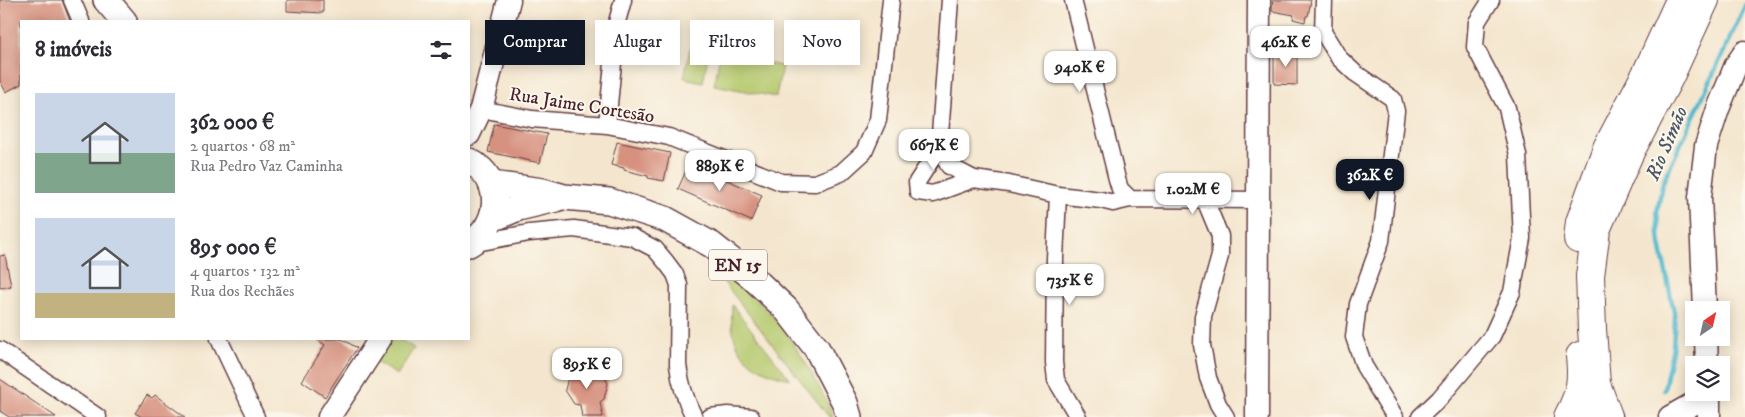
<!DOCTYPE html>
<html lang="pt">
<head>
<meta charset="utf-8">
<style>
	:root { --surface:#fff; --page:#f2f2f3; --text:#2b2b33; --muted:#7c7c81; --accent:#111827 }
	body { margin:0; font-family:"IM FELL DW Pica",serif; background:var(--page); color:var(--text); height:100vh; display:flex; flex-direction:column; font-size:19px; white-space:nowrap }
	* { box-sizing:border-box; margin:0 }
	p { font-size:16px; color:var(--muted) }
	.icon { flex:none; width:28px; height:28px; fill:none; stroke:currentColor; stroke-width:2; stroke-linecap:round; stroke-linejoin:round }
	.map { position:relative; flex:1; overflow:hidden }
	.sheet { position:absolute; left:20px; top:20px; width:450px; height:320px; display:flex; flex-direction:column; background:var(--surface); border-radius:0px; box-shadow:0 2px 12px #0003 }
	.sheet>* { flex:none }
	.hud { position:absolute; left:485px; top:20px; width:475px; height:45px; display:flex; gap:10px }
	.needle { width:32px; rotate:34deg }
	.fabs { position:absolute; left:1685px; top:301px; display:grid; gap:10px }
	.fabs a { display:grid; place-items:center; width:45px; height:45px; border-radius:0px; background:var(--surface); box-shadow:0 2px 12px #0003; font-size:25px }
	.price { position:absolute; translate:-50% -42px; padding:0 11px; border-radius:10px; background:#fff; color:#222; font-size:16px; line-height:32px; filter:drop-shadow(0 1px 2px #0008) }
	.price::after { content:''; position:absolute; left:50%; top:30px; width:15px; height:11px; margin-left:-8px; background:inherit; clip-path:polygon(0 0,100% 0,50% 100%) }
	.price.selected { background:var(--accent); color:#fff }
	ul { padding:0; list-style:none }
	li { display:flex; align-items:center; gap:15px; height:125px; padding:0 15px }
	li span { display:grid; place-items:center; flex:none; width:140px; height:100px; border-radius:0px; color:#555 }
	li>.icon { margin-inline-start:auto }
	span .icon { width:60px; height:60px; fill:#fffc; stroke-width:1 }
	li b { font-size:21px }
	h2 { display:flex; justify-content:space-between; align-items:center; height:60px; padding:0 15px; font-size:21px }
	.tag { padding:0 18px; border-radius:0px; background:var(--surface); box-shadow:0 2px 12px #0003; font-size:18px; line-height:45px }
	.tag.selected { background:var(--accent); color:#fff }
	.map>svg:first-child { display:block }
	.green { fill:#b5c96d; stroke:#80744c }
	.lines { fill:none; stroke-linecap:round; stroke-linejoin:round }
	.stream { stroke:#50b8ce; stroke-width:4.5 }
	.building { fill:#d7917f }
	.street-casing { stroke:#643d43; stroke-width:19 }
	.secondary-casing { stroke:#643d43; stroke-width:25 }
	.primary-casing { stroke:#643d43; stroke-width:28 }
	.highway-casing { stroke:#643d43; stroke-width:30 }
	.street { stroke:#fff; stroke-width:16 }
	.secondary { stroke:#fff; stroke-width:22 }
	.primary { stroke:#fff; stroke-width:25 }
	.highway { stroke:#fff; stroke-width:28 }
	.labels { text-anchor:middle; stroke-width:4; stroke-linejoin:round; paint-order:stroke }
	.shield { fill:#fbf7ec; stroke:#7f6065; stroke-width:1 }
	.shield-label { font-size:18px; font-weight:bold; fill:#4a1f2b }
	.street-label { font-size:19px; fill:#4a1f2b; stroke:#fbf7ec }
	.water-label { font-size:20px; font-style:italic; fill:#4c5564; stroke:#fbf7ec }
</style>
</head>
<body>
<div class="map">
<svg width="1745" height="417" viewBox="0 0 1745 417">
	<rect width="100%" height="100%" fill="#fbf7ec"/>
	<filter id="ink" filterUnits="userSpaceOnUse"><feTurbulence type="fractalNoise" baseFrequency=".02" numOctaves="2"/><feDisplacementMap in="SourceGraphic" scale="10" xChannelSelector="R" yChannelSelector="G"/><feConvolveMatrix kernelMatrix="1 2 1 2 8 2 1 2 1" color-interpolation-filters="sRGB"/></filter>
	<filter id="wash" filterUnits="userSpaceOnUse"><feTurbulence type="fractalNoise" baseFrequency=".0096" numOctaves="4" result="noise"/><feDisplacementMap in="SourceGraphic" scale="20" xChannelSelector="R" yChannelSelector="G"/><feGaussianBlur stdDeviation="1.12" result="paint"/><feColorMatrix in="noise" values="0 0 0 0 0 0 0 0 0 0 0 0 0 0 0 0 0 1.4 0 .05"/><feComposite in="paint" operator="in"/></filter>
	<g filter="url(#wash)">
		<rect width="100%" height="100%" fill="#f4e6ce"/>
		<path class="green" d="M690 48 709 51 703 82 684 78Z
			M720 54 782 66 776 97 714 85Z
			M704 257C754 289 794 336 820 389 825 398 830 407 833 417H829Z
			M732 305 790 379C748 370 728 350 732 305Z
			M389 339H399L414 348 397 375 374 361Z"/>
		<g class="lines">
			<path class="stream" d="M1664 390 1673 346 1675 317 1660 244 1657 212 1663 182 1745 6"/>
		</g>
		<g id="blocks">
			<path class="building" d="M0 0H62L70 21H21V84L6 92 0 81Z
				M287 0H323V13L287 11Z
				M1273 0H1311L1308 16H1306L1305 22 1293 19 1294 15 1272 11Z
				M1274 52H1297V85L1274 84Z
				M494 124 547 134 540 163 488 152Z
				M617 142 670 153 664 181 648 178V176L624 170V168L611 165Z
				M689 164 762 195 751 221 678 189Z
				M5 255 11 286 0 288V256Z
				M316 339H342L357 348 325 397 302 381 325 345Z
				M583 365 599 369 608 383 604 399 600 402 603 417H582L580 405 574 404 565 390 569 373Z
				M0 379 56 417H9L0 411Z
				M147 395 152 398 155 395 185 417H142L135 413Z"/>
		</g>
	</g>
	<g filter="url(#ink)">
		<use href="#blocks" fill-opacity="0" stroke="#643d43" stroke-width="1"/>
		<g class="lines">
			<g class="street-casing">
				<path id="street" d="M72 0 81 21
					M950 0 939 148 949 166 974 179 1009 184 1058 195 1101 200 1113 203 1130 199 1258 200
					M1073 0 1117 179 1120 189 1130 199
					M1324 0 1323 32 1339 58 1355 73 1393 99 1396 111 1381 241 1358 304 1354 337 1364 366 1395 417
					M481 109 532 119 607 125 669 137 781 182 815 183 841 173 864 152 878 120 891 0
					M607 125 617 22 623 0
					M939 148 917 182 918 192 933 194 974 179
					M1058 195 1055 259 1054 362 1056 380 1078 417
					M1205 200 1220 236V256L1203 316 1202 345 1208 378 1218 404 1226 417
					M471 244 529 233 574 229 632 237 655 249 666 262 675 274 679 285 678 365C680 383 686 401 694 417
					M219 339 256 417
					M0 350 98 417
					M710 417 728 415 751 417
					M1420 417 1439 399 1492 336 1512 292 1522 238 1518 155 1507 108 1475 47 1477 22 1491 0"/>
			</g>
			<g class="secondary-casing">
				<path id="secondary" d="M469 134 481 109 509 0
					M1705 310 1700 197 1706 146 1718 109 1736 65 1745 52
					M1706 338 1707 365
					M1709 392V417
					M329 417 380 339
					M1257 417 1259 0
					M1570 417C1584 412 1597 411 1611 417
					M1670 417 1693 404 1703 392"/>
			</g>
			<g class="primary-casing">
				<path id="primary" d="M106 0 124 21
					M469 161C505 179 501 226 469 244
					M491 184 543 191 564 197 609 201 665 219 712 245 751 276 786 309 817 349 845 403 849 417
					M492 219 518 208 556 199"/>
			</g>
			<g class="highway-casing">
				<path id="highway" d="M1578 239 1580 222 1607 148 1647 72 1680 0
					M1608 416 1596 384 1592 329 1590 276 1596 230 1629 154 1670 76 1705 0
					M1568 417C1580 394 1583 383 1580 356"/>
			</g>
			<use href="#street" class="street"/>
			<use href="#secondary" class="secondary"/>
			<use href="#primary" class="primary"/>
			<use href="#highway" class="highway"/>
		</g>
	</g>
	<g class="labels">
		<rect class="shield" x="709" y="249.5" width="58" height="31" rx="4"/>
		<g class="shield-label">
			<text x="738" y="271">EN 15</text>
		</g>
		<g class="street-label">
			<text transform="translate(582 104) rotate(9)" y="7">Rua Jaime Cortesão</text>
		</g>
		<g class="water-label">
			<text transform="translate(1666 143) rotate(-67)" y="7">Rio Simão</text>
		</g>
	</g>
</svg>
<div class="fabs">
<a><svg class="needle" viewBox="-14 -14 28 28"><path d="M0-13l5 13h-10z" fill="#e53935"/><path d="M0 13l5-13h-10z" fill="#7c7c81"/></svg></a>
<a><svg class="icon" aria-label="layers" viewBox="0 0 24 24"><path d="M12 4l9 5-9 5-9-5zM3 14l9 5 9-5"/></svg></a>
</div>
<b class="price" style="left:1286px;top:68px">462K €</b>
<b class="price" style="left:1080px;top:93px">940K €</b>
<b class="price" style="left:934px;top:171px">667K €</b>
<b class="price" style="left:720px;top:192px">889K €</b>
<b class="price selected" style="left:1370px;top:201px">362K €</b>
<b class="price" style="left:1193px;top:215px">1.02M €</b>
<b class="price" style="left:1070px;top:306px">735K €</b>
<b class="price" style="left:587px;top:390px">895K €</b>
<div class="hud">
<a class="tag selected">Comprar</a>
<a class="tag">Alugar</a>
<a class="tag">Filtros</a>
<a class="tag">Novo</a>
</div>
<section class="sheet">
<h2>8 imóveis<svg class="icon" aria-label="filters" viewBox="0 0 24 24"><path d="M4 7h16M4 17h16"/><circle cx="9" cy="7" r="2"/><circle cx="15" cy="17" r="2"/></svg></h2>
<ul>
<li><span style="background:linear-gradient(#c9d6e8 60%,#7fa58c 0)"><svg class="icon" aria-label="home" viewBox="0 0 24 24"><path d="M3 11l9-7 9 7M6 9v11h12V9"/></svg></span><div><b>362 000 €</b><p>2 quartos · 68 m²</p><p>Rua Pedro Vaz Caminha</p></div></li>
<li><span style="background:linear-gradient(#c9d6e8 75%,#c2b280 0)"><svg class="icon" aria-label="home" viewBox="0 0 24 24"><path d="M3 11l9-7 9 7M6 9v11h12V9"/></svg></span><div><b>895 000 €</b><p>4 quartos · 132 m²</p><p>Rua dos Rechães</p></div></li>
</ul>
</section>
</div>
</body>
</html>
